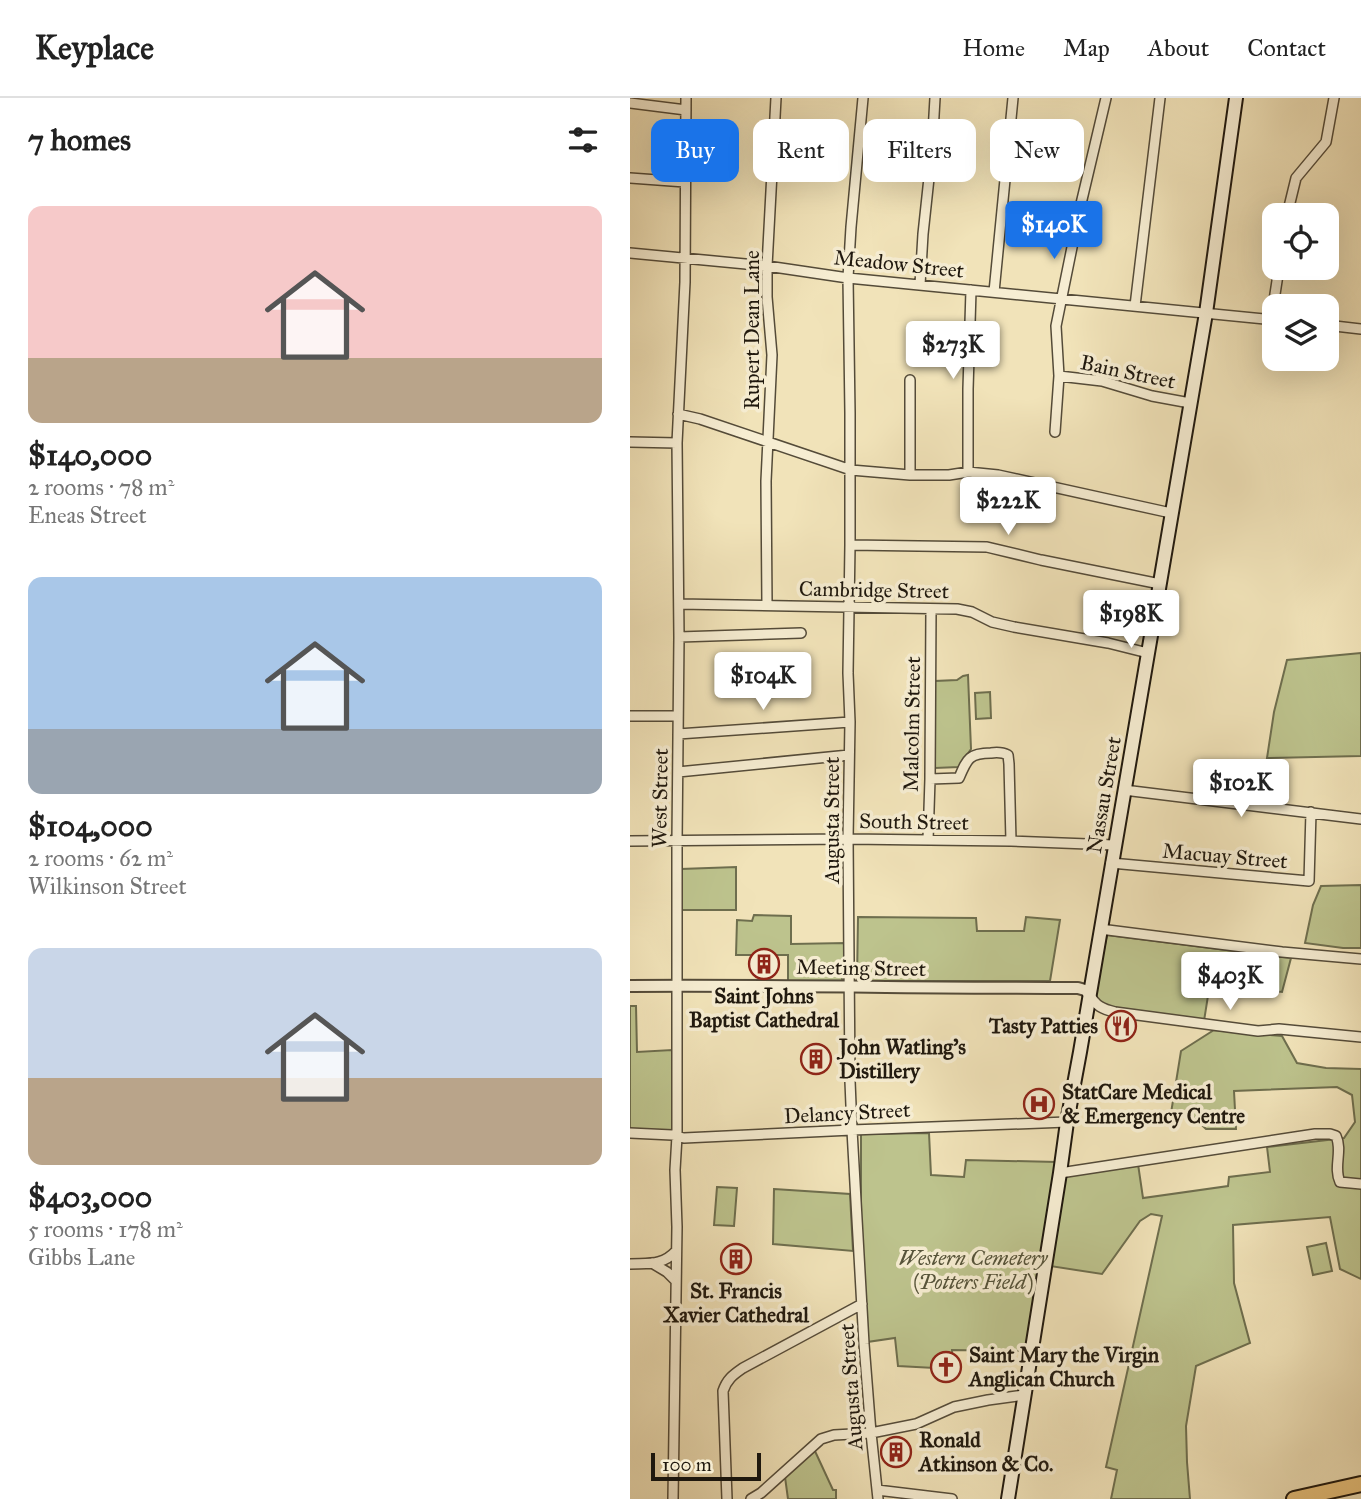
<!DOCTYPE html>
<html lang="en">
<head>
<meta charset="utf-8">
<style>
	:root { --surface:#fff; --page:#f2f2f2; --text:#222; --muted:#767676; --line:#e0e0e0; --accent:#1a73e8 }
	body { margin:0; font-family:"IM FELL Great Primer",serif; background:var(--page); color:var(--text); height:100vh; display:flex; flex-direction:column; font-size:26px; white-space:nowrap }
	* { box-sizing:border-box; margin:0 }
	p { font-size:23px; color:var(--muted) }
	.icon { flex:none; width:38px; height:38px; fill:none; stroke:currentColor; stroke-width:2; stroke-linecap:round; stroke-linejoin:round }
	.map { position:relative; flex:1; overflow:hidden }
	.sheet { display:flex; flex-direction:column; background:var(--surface); width:630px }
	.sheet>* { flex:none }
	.guide { position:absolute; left:21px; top:21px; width:604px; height:63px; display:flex; gap:14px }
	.tools { position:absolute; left:632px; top:105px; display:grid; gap:14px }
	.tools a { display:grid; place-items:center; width:77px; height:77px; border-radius:14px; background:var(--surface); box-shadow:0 7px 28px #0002; font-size:35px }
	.scale { position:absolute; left:21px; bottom:18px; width:110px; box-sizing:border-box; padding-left:7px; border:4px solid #1f180e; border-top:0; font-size:19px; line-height:24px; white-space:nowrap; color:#1f180e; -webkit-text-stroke:5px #f6edd2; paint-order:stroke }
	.price { position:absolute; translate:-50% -60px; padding:0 16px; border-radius:7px; background:#fff; color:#222; font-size:23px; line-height:46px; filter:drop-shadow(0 2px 4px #0008) }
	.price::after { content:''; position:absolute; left:50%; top:42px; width:21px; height:16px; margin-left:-10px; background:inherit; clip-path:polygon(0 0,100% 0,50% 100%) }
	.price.selected { background:var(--accent); color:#fff }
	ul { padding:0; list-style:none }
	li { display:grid; align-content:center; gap:14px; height:371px; padding:0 28px }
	li span { display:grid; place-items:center; height:217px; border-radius:14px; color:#555 }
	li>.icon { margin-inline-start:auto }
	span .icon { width:126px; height:126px; fill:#fffc; stroke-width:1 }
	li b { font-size:30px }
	h2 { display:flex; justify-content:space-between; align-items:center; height:84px; padding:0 28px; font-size:30px }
	.pill { padding:0 24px; border-radius:14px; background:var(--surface); box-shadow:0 7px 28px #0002; font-size:24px; line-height:63px }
	.pill.selected { background:var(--accent); color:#fff }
	header { display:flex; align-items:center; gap:42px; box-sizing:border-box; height:98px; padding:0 35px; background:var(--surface); border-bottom:2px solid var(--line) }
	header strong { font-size:33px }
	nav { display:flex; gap:38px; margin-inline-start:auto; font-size:24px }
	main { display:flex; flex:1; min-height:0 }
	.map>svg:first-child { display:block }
	.green { fill:#bdc38d; stroke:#6e6e4e; stroke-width:2 }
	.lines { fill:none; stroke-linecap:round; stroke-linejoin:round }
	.minor-casing { stroke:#544b39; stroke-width:12 }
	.tertiary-casing { stroke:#544b39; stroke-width:14 }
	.secondary-casing { stroke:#1f180e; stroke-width:16 }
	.trunk-casing { stroke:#1f180e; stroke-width:18 }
	.minor { stroke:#f6edd2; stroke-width:9 }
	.tertiary { stroke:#f6edd2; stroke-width:10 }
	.secondary { stroke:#f6edd2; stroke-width:12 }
	.trunk { stroke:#e8c27c; stroke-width:14 }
	.labels { text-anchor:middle; stroke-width:7; stroke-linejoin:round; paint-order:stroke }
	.street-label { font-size:21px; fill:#1f180e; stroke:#f6edd2 }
	.poi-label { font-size:21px; font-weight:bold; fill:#1f180e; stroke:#f6edd2; text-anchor:start }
	.park-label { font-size:21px; font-style:italic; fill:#56543a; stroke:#f6edd2 }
</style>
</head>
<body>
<header>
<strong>Keyplace</strong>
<nav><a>Home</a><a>Map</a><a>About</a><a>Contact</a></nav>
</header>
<main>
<section class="sheet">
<h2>7 homes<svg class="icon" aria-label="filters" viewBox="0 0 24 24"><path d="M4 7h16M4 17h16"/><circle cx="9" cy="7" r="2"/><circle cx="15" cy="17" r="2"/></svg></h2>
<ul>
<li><span style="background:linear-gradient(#f6c9c9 70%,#b9a48a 0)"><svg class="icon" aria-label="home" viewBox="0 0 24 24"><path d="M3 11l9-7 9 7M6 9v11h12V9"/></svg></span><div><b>$140,000</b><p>2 rooms · 78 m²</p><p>Eneas Street</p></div></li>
<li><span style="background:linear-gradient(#a9c7e8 70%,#9aa5b1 0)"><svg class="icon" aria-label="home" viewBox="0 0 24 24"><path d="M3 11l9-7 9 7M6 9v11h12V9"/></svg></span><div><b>$104,000</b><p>2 rooms · 62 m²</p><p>Wilkinson Street</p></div></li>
<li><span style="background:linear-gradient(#c9d6e8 60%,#b9a48a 0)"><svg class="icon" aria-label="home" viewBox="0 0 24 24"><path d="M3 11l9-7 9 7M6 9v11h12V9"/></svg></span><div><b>$403,000</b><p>5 rooms · 178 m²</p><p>Gibbs Lane</p></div></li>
</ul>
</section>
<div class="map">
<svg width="731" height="1401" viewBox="0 0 731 1401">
	<rect width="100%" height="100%" fill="#f1e3b9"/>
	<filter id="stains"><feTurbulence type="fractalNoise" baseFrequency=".00286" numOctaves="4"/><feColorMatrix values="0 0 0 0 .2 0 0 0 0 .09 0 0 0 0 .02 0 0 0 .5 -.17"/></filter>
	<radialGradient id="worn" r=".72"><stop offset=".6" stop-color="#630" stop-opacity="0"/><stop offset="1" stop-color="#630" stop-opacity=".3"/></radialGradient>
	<path class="green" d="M731 555V658L637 660 644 614 657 562Z
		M338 577 341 651 329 669 305 670V583L327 582 333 578Z
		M360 594 361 620 346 621 345 595Z
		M106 769V812H51V771Z
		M731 787V850H713L675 845 683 807 691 788Z
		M124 817 161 818V846L216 845 212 883H158V857H106L107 822 122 823Z
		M228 819 346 820 347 833H394L396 819 430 822 420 883H227Z
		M477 837 661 860 652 894 580 885 574 923 469 907 464 900Z
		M0 908H6L7 954 42 952V1035L0 1034Z
		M584 932 652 938 667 965 696 970 731 971V1181L710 1171 700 1119 603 1127 604 1185 620 1245 566 1268 556 1328 557 1364 560 1401H481L487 1372 476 1369 532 1118 521 1116 510 1123 472 1176 420 1168 435 1078 508 1066 513 1100 598 1088 599 1079 640 1074 637 1049 714 1040 725 1024 722 997 707 989 604 993 606 1031H576L560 1016 541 1015 551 953Z
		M299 1035 301 1077 334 1079 336 1062 427 1064 395 1253 322 1252 323 1271 268 1268 265 1240 237 1244 231 1119V1036Z
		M87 1089 107 1090 104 1128 84 1127Z
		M144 1091 220 1096 223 1153 143 1146Z
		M696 1145 702 1173 683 1177 677 1149Z
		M184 1351 203 1392H206V1401H158L155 1379Z"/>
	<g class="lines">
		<g class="minor-casing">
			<path id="minor" d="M233 0 221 129 218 180 220 315V447L218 575 220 624 218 741 220 983 222 1032 234 1246 241 1335 248 1401
				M0 5 56 12
				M0 80 55 84
				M657 117 666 80 696 44 704 0
				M0 155 137 168 218 180 644 222
				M290 187 293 136 302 52 305 0
				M364 194 383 0
				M505 208 530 0
				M641 222 649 170
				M696 227 731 231
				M429 278 472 283 522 298 560 305
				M280 282V377
				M48 316 70 321 221 372 280 377H319L338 374 368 377 541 415
				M425 334 429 278 426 228 450 110 476 0
				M0 344 47 345
				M338 374V291L341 192
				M220 447 357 449 411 462 530 486
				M49 506 327 511 342 514 362 524 384 529 478 545 518 555
				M137 507 136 383 142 257 137 199V168L146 0
				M49 539 171 535
				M0 618H48
				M48 636 220 624
				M48 674 219 657
				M300 681 329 680C337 661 339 655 361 655 368 654 372 654 378 657L379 666 381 743
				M494 692 731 721
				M298 742 300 681 301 511
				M0 743 218 741 381 743 484 747
				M481 765 679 783 681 714
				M470 831 652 854 731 861
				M459 896C466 908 472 911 485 914L628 933 649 931 731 939
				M0 1035 42 1037 54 1040 222 1032 437 1024
				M430 1075 685 1036H700L706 1038C713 1053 703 1069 710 1084L731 1086
				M22 1165 37 1174 45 1182
				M0 1166C19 1165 32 1168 46 1153
				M247 1392 322 1401
				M43 1401 47 1129 45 1072 47 1038V743L49 539 47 345 55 184 56 0
				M97 1401 93 1293C97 1281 103 1277 113 1270L232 1206
				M121 1401 131 1395 191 1341 204 1337 241 1335 286 1326 324 1309 358 1302 394 1297"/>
		</g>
		<g class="tertiary-casing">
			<path id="tertiary" d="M0 888C149 887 299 890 448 890L455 892 459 896"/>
		</g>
		<g class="secondary-casing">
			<path id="secondary" d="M378 1401 430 1075 437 1024 450 954 576 215 606 0"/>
		</g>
		<g class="trunk-casing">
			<path id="trunk" d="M664 1401 731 1386"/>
		</g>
		<use href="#minor" class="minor"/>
		<use href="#tertiary" class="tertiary"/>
		<use href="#secondary" class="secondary"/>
		<use href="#trunk" class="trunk"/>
	</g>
	<defs>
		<g id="building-ring" transform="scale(1.575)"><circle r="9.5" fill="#f6edd2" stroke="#8f2418" stroke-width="1.5"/><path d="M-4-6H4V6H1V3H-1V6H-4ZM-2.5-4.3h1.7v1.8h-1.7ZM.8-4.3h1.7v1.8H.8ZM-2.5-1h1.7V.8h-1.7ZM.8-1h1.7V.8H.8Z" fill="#8f2418"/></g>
		<g id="restaurant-ring" transform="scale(1.575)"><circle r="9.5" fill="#f6edd2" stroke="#8f2418" stroke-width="1.5"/><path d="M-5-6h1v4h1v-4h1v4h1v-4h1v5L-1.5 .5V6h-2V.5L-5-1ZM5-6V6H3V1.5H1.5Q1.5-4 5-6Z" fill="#8f2418"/></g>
		<g id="hospital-ring" transform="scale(1.575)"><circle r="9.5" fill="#f6edd2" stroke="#8f2418" stroke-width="1.5"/><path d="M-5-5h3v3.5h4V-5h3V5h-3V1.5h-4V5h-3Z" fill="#8f2418"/></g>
		<g id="church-ring" transform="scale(1.575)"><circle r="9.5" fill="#f6edd2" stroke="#8f2418" stroke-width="1.5"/><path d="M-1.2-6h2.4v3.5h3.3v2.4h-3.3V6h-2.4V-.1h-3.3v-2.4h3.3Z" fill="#8f2418"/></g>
	</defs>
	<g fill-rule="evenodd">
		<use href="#building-ring" x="134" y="866"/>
		<use href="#restaurant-ring" x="491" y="928"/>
		<use href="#building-ring" x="186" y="961"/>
		<use href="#hospital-ring" x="409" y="1006"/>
		<use href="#building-ring" x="106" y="1161"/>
		<use href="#church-ring" x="316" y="1269"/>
		<use href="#building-ring" x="266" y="1354"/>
	</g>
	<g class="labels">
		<g class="street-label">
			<text transform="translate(269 166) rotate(6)" y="7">Meadow Street</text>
			<text transform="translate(122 232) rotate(-90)" y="7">Rupert Dean Lane</text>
			<text transform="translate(498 274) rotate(12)" y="7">Bain Street</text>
			<text transform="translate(244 492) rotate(1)" y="7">Cambridge Street</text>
			<text transform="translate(282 626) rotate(-89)" y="7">Malcolm Street</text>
			<text transform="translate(474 697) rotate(-80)" y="7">Nassau Street</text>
			<text transform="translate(30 700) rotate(-89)" y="7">West Street</text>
			<text transform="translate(202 722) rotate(-90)" y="7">Augusta Street</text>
			<text transform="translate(284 724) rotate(1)" y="7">South Street</text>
			<text transform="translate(595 758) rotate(5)" y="7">Macuay Street</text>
			<text transform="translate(231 870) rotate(1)" y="7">Meeting Street</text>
			<text transform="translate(217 1015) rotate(-3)" y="7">Delancy Street</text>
			<text transform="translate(221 1289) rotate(-94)" y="7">Augusta Street</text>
		</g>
		<g class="poi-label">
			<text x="134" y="905" text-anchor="middle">Saint Johns<tspan x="134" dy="24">Baptist Cathedral</tspan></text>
			<text x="468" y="935" text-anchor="end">Tasty Patties</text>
			<text x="209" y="956">John Watling's<tspan x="209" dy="24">Distillery</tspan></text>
			<text x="432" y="1001">StatCare Medical<tspan x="432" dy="24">&amp; Emergency Centre</tspan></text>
			<text x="106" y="1200" text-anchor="middle">St. Francis<tspan x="106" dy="24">Xavier Cathedral</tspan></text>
			<text x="339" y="1264">Saint Mary the Virgin<tspan x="339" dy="24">Anglican Church</tspan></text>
			<text x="289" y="1349">Ronald<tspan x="289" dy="24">Atkinson &amp; Co.</tspan></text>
		</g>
		<g class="park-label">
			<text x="343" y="1167">Western Cemetery<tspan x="343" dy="24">(Potters Field)</tspan></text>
		</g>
	</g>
	<rect width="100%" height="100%" filter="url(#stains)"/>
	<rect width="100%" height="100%" fill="url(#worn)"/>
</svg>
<div class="tools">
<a><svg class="icon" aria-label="locate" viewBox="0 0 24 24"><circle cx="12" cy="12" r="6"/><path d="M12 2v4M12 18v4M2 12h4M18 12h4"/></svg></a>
<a><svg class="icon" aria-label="layers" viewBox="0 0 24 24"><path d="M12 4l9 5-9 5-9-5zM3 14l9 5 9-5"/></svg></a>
</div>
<div class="scale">100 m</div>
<b class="price selected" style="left:424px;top:163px">$140K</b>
<b class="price" style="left:323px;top:283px">$273K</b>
<b class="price" style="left:378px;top:439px">$222K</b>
<b class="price" style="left:501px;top:552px">$198K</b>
<b class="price" style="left:133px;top:614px">$104K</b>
<b class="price" style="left:611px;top:721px">$102K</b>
<b class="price" style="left:600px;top:914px">$403K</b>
<div class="guide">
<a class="pill selected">Buy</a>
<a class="pill">Rent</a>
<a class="pill">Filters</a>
<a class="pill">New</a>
</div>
</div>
</main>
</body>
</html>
